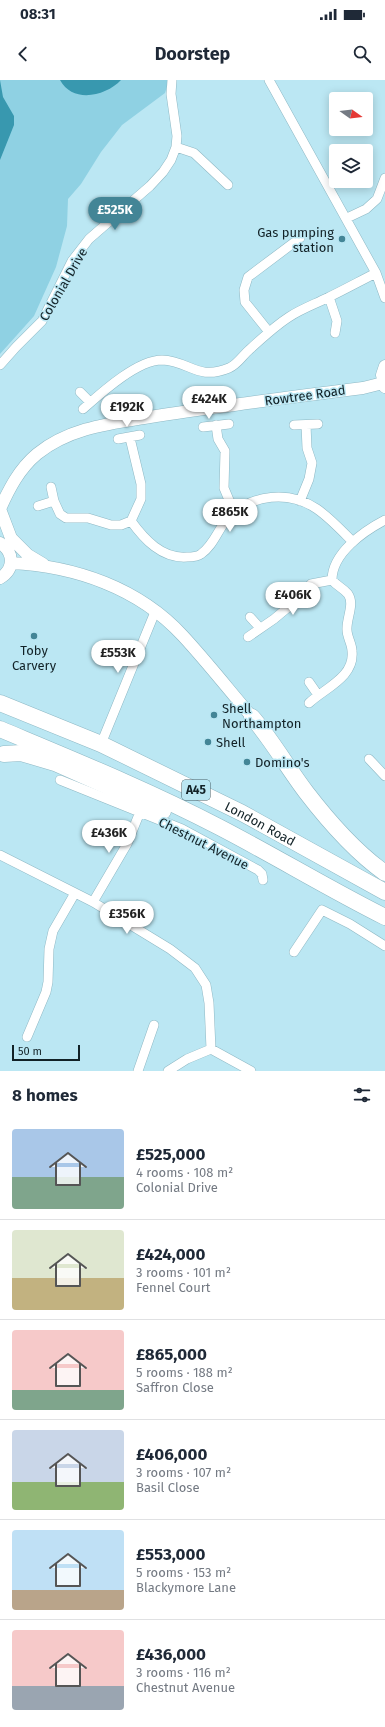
<!DOCTYPE html>
<html lang="en">
<head>
<meta charset="utf-8">
<style>
	:root { --surface:#fff; --page:#f6f6f7; --text:#1f2937; --muted:#747a83; --line:#e0e1e3; --accent:#438596 }
	body { margin:0; font-family:"Fira Sans",sans-serif; background:var(--page); color:var(--text); height:100vh; display:flex; flex-direction:column; font-size:15px; white-space:nowrap }
	* { box-sizing:border-box; margin:0 }
	p { font-size:13px; color:var(--muted) }
	.icon { flex:none; width:22px; height:22px; fill:none; stroke:currentColor; stroke-width:2; stroke-linecap:round; stroke-linejoin:round }
	.map { position:relative; height:991px; overflow:hidden }
	.drawer { display:flex; flex-direction:column; background:var(--surface); flex:1 }
	.drawer>* { flex:none }
	.needle { width:26px; rotate:104deg }
	.controls { position:absolute; left:329px; top:12px; display:grid; gap:8px }
	.controls a { display:grid; place-items:center; width:44px; height:44px; border-radius:4px; background:var(--surface); box-shadow:0 2px 10px #0003; font-size:20px }
	.scale { position:absolute; left:12px; bottom:10px; width:68px; box-sizing:border-box; padding-left:4px; border:2px solid #122227; border-top:0; font-size:11px; line-height:14px; white-space:nowrap; color:#122227; -webkit-text-stroke:3px #bbe7f3; paint-order:stroke }
	.price { position:absolute; translate:-50% -34px; padding:0 9px; border-radius:14px; background:#fff; color:#222; font-size:13px; line-height:26px; filter:drop-shadow(0 1px 2px #0008) }
	.price::after { content:''; position:absolute; left:50%; top:24px; width:12px; height:9px; margin-left:-6px; background:inherit; clip-path:polygon(0 0,100% 0,50% 100%) }
	.price.current { background:var(--accent); color:#fff }
	ul { padding:0; list-style:none }
	li { display:flex; align-items:center; gap:12px; height:100px; padding:0 12px }
	li+li { border-top:1px solid var(--line) }
	li span { display:grid; place-items:center; flex:none; width:112px; height:80px; border-radius:4px; color:#555 }
	li>.icon { margin-inline-start:auto }
	span .icon { width:48px; height:48px; fill:#fffc; stroke-width:1 }
	li b { font-size:17px }
	h2 { display:flex; justify-content:space-between; align-items:center; height:48px; padding:0 12px; font-size:17px }
	.status { display:flex; justify-content:space-between; align-items:center; height:28px; padding:0 20px; background:var(--surface); direction:ltr }
	.status svg { height:11px; fill:currentColor }
	header { display:flex; justify-content:space-between; align-items:center; height:52px; padding:0 12px; background:var(--surface); font-size:18px; font-weight:700 }
	.map>svg:first-child { display:block }
	.green { fill:#8fd1e3 }
	.water { fill:#3898af }
	.lines { fill:none; stroke-linecap:round; stroke-linejoin:round }
	.street-casing { stroke:#8eb8c4; stroke-width:10 }
	.secondary-casing { stroke:#8eb8c4; stroke-width:13 }
	.highway-casing { stroke:#8eb8c4; stroke-width:17 }
	.street { stroke:#fff; stroke-width:9 }
	.secondary { stroke:#fff; stroke-width:12 }
	.highway { stroke:#fff; stroke-width:16 }
	.poi-dot { fill:#438596; stroke:#bbe7f3; stroke-width:1.5 }
	.labels { text-anchor:middle; stroke-width:3; stroke-linejoin:round; paint-order:stroke }
	.shield { fill:#bbe7f3; stroke:#455d64; stroke-width:1 }
	.shield-label { font-size:12px; font-weight:bold; fill:#122227 }
	.poi-label { font-size:13px; fill:#122227; stroke:#bbe7f3; text-anchor:start }
	.street-label { font-size:13px; fill:#122227; stroke:#bbe7f3 }
</style>
</head>
<body>
<div class="status"><b>08:31</b><svg viewBox="0 0 49 12"><path d="M0 12V9h3v3zM5 12V6h3v6zM10 12V3h3v9zM15 12V0h3v12zM26 1h20v11H26zM47 4h2v5h-2z"/></svg></div>
<header><svg class="icon" aria-label="back" viewBox="0 0 24 24"><path d="M15 5l-7 7 7 7"/></svg>Doorstep<svg class="icon" aria-label="search" viewBox="0 0 24 24"><circle cx="10" cy="10" r="6"/><path d="M15 15l6 6"/></svg></header>
<div class="map">
<svg width="385" height="991" viewBox="0 0 385 991">
	<rect width="100%" height="100%" fill="#bbe7f3"/>
	<path class="green" d="M0 0H169L165 13 122 45 101 72 81 104 68 119 67 146 56 187 34 236 0 274Z"/>
	<path class="water" d="M0 0 3 17 14 36V45L0 80Z
		M60 0H121C106 16 73 24 60 0Z"/>
	<g class="lines">
		<g class="street-casing">
			<path id="street" d="M269 0 376 193 385 218
				M176 67 194 73 228 105
				M347 138 366 129 377 119 385 98
				M329 217 337 241 335 253
				M269 252 245 222 244 210 248 197 300 158
				M0 285 16 267 42 241 72 181 89 159 150 106 163 92 171 80 176 67 177 56 171 14 172 0
				M80 312 90 322
				M83 329C101 313 137 280 162 280 190 281 197 301 229 288 237 285 243 275 249 270 262 258 275 246 289 237 301 229 315 224 327 218 344 210 360 201 376 193
				M216 345 218 359 225 371 224 408 229 420 236 430
				M294 345 318 344
				M203 347 229 344
				M118 359 140 355
				M51 407 54 421 60 434 66 438H88L111 445H121L131 441 141 419V404L130 358
				M300 421 309 399 312 383 307 368 306 345
				M38 426 54 421
				M131 441C144 459 162 479 187 477 191 477 197 477 201 474 214 465 218 449 228 438 252 414 289 410 317 429 330 438 341 450 353 462
				M250 537 260 548
				M248 557 274 539 298 519 311 504 332 500
				M309 602 318 615
				M309 623C325 608 355 597 352 571 352 564 347 557 347 550 346 539 355 524 348 514 343 508 337 506 332 500 332 473 364 451 385 440
				M101 664 155 532
				M369 679 385 696
				M60 700 182 749 258 790 262 794 263 800
				M0 775 93 822 170 869 195 888 206 905 209 923 211 969
				M93 822 127 764 140 732
				M294 872 322 830 350 844 385 866
				M27 957 46 912 48 902 49 869 53 851 75 813
				M138 991 154 945
				M168 991 187 979 211 969 251 991"/>
		</g>
		<g class="secondary-casing">
			<path id="secondary" d="M385 286 382 295 385 307
				M0 429C9 409 19 389 37 374 68 349 106 344 144 338 169 334 194 330 219 327 267 320 315 314 363 308L383 303
				M0 429 11 458 28 475 43 484
				M0 463C14 472 15 489 0 498
				M11 483C75 486 139 508 183 556 207 582 229 610 252 637"/>
		</g>
		<g class="highway-casing">
			<g id="highway">
				<path id="s1" d="M0 623 101 664 242 733 385 812"/>
				<path d="M252 637C272 660 287 687 306 712 329 742 354 771 385 793"/>
				<path d="M0 649C74 680 148 710 219 747 275 776 329 809 385 837"/>
				<path d="M4 674 21 673 55 683 163 731"/>
			</g>
		</g>
		<use href="#street" class="street"/>
		<use href="#secondary" class="secondary"/>
		<use href="#highway" class="highway"/>
	</g>
	<g class="poi-dot">
		<circle cx="342" cy="159" r="4"/>
		<circle cx="34" cy="556" r="4"/>
		<circle cx="214" cy="635" r="4"/>
		<circle cx="208" cy="662" r="4"/>
		<circle cx="247" cy="682" r="4"/>
	</g>
	<g class="labels">
		<rect class="shield" x="182" y="700" width="28" height="20" rx="3"/>
		<g class="shield-label">
			<text x="196" y="714">A45</text>
		</g>
		<g class="poi-label">
			<text x="334" y="157" text-anchor="end">Gas pumping<tspan x="334" dy="15">station</tspan></text>
			<text x="34" y="575" text-anchor="middle">Toby<tspan x="34" dy="15">Carvery</tspan></text>
			<text x="222" y="633">Shell<tspan x="222" dy="15">Northampton</tspan></text>
			<text x="216" y="667">Shell</text>
			<text x="255" y="687">Domino's</text>
		</g>
		<g class="street-label">
			<text transform="translate(63 204) rotate(-60)" y="5">Colonial Drive</text>
			<text transform="translate(305 315) rotate(-8)" y="5">Rowtree Road</text>
			<text dy="5" stroke="none"><textPath href="#s1" startOffset="287">London Road</textPath></text>
			<text transform="translate(204 763) rotate(27)" y="5">Chestnut Avenue</text>
		</g>
	</g>
</svg>
<div class="controls">
<a><svg class="needle" viewBox="-14 -14 28 28"><path d="M0-13l5 13h-10z" fill="#e53935"/><path d="M0 13l5-13h-10z" fill="#747a83"/></svg></a>
<a><svg class="icon" aria-label="layers" viewBox="0 0 24 24"><path d="M12 4l9 5-9 5-9-5zM3 14l9 5 9-5"/></svg></a>
</div>
<div class="scale">50 m</div>
<b class="price current" style="left:115px;top:151px">£525K</b>
<b class="price" style="left:209px;top:340px">£424K</b>
<b class="price" style="left:127px;top:348px">£192K</b>
<b class="price" style="left:230px;top:453px">£865K</b>
<b class="price" style="left:293px;top:536px">£406K</b>
<b class="price" style="left:118px;top:594px">£553K</b>
<b class="price" style="left:109px;top:774px">£436K</b>
<b class="price" style="left:127px;top:855px">£356K</b>
</div>
<section class="drawer">
<h2>8 homes<svg class="icon" aria-label="filters" viewBox="0 0 24 24"><path d="M4 7h16M4 17h16"/><circle cx="9" cy="7" r="2"/><circle cx="15" cy="17" r="2"/></svg></h2>
<ul>
<li><span style="background:linear-gradient(#a9c7e8 60%,#7fa58c 0)"><svg class="icon" aria-label="home" viewBox="0 0 24 24"><path d="M3 11l9-7 9 7M6 9v11h12V9"/></svg></span><div><b>£525,000</b><p>4 rooms · 108 m²</p><p>Colonial Drive</p></div></li>
<li><span style="background:linear-gradient(#dfe7d0 60%,#c2b280 0)"><svg class="icon" aria-label="home" viewBox="0 0 24 24"><path d="M3 11l9-7 9 7M6 9v11h12V9"/></svg></span><div><b>£424,000</b><p>3 rooms · 101 m²</p><p>Fennel Court</p></div></li>
<li><span style="background:linear-gradient(#f6c9c9 75%,#7fa58c 0)"><svg class="icon" aria-label="home" viewBox="0 0 24 24"><path d="M3 11l9-7 9 7M6 9v11h12V9"/></svg></span><div><b>£865,000</b><p>5 rooms · 188 m²</p><p>Saffron Close</p></div></li>
<li><span style="background:linear-gradient(#c9d6e8 65%,#8fb573 0)"><svg class="icon" aria-label="home" viewBox="0 0 24 24"><path d="M3 11l9-7 9 7M6 9v11h12V9"/></svg></span><div><b>£406,000</b><p>3 rooms · 107 m²</p><p>Basil Close</p></div></li>
<li><span style="background:linear-gradient(#bfe0f5 75%,#b9a48a 0)"><svg class="icon" aria-label="home" viewBox="0 0 24 24"><path d="M3 11l9-7 9 7M6 9v11h12V9"/></svg></span><div><b>£553,000</b><p>5 rooms · 153 m²</p><p>Blackymore Lane</p></div></li>
<li><span style="background:linear-gradient(#f6c9c9 70%,#9aa5b1 0)"><svg class="icon" aria-label="home" viewBox="0 0 24 24"><path d="M3 11l9-7 9 7M6 9v11h12V9"/></svg></span><div><b>£436,000</b><p>3 rooms · 116 m²</p><p>Chestnut Avenue</p></div></li>
</ul>
</section>
</body>
</html>
